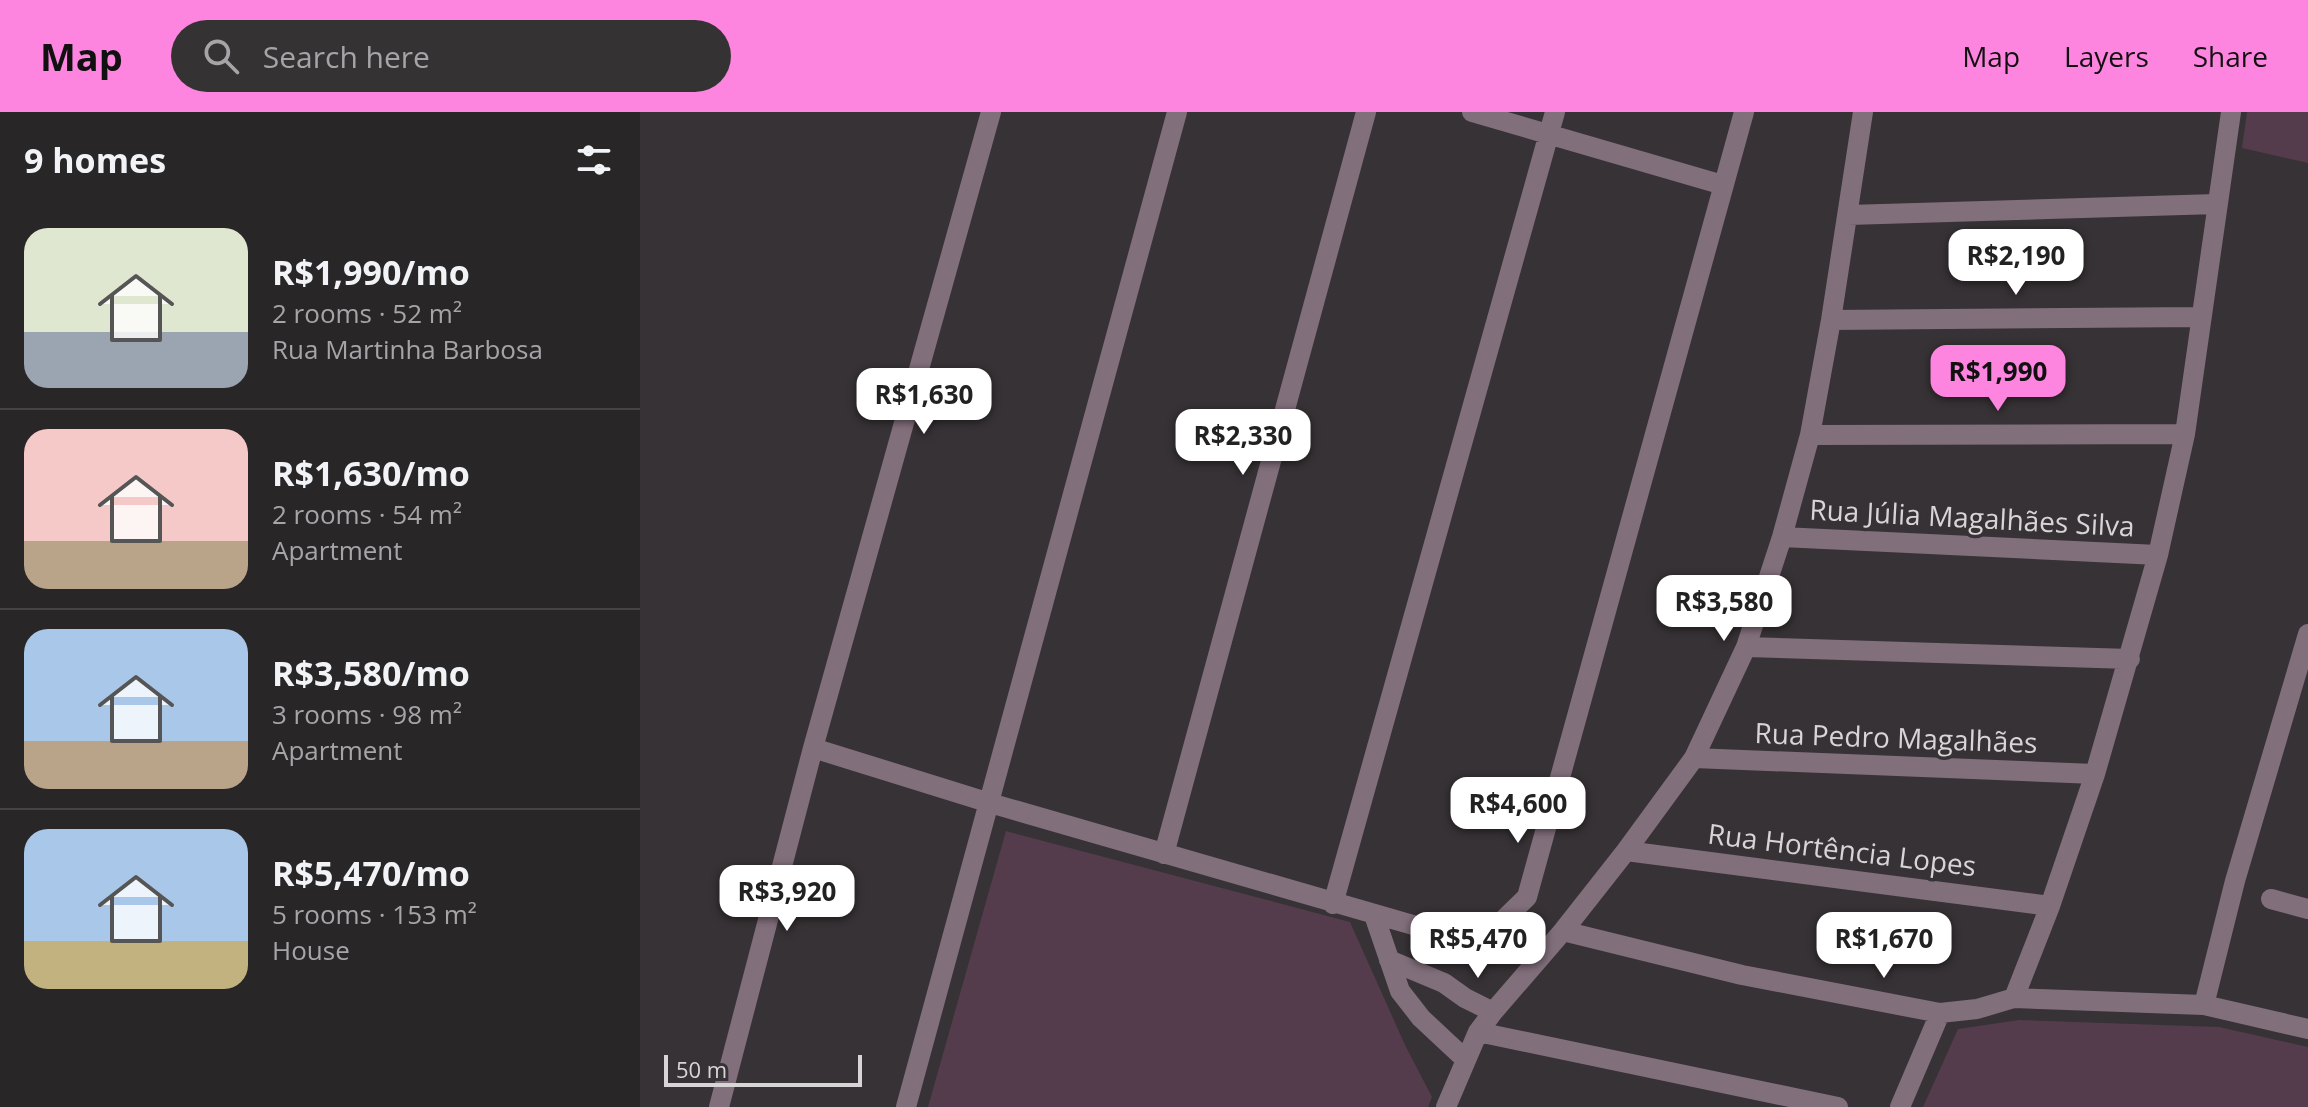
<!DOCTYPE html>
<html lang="en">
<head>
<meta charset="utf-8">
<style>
	:root { --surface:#292628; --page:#353234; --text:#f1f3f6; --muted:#a5a5a8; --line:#454345; --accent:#fe85df }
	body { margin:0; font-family:"Open Sans",sans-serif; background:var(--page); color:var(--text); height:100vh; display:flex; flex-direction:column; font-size:30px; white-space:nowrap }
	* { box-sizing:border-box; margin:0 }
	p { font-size:26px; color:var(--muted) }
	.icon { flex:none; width:44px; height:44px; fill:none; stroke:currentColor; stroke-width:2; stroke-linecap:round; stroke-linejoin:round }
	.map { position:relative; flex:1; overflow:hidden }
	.drawer { display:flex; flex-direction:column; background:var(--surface); width:640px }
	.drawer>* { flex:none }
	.scale { position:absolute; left:24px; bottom:20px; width:198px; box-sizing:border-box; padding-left:8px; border:4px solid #d8d5d7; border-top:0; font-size:22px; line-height:28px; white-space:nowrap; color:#d8d5d7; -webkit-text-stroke:6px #373235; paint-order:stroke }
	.price { position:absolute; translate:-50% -68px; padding:0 18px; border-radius:16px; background:#fff; color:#222; font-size:26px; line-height:52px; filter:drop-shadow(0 2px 4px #0008) }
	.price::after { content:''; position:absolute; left:50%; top:48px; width:24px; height:18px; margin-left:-12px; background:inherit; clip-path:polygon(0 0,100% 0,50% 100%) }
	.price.on { background:var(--accent); color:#111 }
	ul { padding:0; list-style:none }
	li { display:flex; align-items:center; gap:24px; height:200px; padding:0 24px }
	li+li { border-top:2px solid var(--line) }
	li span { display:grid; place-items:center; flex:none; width:224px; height:160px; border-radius:24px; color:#555 }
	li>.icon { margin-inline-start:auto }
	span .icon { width:96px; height:96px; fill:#fffc; stroke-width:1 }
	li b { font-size:34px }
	h2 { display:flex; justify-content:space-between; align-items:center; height:96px; padding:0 24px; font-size:34px }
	header { display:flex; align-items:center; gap:48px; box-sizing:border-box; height:112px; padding:0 40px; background:var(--accent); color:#111 }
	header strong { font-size:38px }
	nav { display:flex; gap:44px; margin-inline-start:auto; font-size:28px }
	.search { width:560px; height:72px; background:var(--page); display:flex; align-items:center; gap:20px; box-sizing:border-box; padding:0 28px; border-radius:44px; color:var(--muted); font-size:30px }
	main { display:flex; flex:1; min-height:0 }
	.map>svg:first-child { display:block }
	.green { fill:#543c4c }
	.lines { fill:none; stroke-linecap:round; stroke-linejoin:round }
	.minor { stroke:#826f7c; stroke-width:20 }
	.labels { text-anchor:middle; stroke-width:7; stroke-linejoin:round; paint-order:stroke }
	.street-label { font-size:28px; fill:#d8d5d7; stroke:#373235 }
</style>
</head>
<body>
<header>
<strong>Map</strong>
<div class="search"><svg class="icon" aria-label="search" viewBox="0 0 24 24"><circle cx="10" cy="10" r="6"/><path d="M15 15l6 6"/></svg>Search here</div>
<nav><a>Map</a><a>Layers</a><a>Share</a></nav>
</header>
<main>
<section class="drawer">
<h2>9 homes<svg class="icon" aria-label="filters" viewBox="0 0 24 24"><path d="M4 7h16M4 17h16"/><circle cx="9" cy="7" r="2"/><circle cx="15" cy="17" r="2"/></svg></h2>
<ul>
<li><span style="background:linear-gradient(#dfe7d0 65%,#9aa5b1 0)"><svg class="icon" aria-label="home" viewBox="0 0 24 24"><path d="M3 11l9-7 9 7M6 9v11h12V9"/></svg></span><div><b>R$1,990/mo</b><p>2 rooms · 52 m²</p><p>Rua Martinha Barbosa</p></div></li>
<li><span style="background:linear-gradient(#f6c9c9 70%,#b9a48a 0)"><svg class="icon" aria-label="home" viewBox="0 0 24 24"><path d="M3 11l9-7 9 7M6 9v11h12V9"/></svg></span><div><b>R$1,630/mo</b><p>2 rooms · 54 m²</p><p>Apartment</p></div></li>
<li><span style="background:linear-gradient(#a9c7e8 70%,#b9a48a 0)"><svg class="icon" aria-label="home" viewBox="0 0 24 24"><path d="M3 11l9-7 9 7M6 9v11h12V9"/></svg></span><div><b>R$3,580/mo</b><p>3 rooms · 98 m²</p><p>Apartment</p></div></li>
<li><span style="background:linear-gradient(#a9c7e8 70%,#c2b280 0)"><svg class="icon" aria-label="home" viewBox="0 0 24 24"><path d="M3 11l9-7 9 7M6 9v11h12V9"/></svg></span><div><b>R$5,470/mo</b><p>5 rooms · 153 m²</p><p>House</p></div></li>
</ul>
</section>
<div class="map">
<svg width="1668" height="995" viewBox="0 0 1668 995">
	<rect width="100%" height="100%" fill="#373235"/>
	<path class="green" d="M1607 0H1668V51L1602 36Z
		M366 719 710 810 765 933 792 985 788 995H288Z
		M1379 908 1579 915 1668 935V995H1283L1318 917Z"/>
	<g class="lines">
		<path class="minor" d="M832 0 1083 73
			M1208 103 1577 92
			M1191 208 1561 205
			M1170 323 1545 322
			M1142 425 1518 443
			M1106 535 1490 547
			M173 636 350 691 818 826 849 822 887 785 1104 0
			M1054 646 1455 662
			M986 739 1410 794
			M524 742 726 0
			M1631 787 1668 797
			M693 792 915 0
			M734 803 760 879 781 906 826 948
			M923 819 1102 863 1300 901 1337 897 1374 886 1564 893 1668 917
			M749 848 804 871 825 886 853 900
			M1374 886 1410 794 1455 662 1518 443 1545 322 1591 0
			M1564 893 1595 769 1668 522
			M838 920 1198 995
			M79 995 173 636 351 0
			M266 995 537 0
			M806 995 838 920 853 900 923 819 986 739 1054 646 1106 535 1142 425 1170 323 1191 208 1223 0
			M1260 995 1300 901"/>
	</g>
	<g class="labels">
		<g class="street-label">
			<text transform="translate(1332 406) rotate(3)" y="10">Rua Júlia Magalhães Silva</text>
			<text transform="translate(1256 626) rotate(2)" y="10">Rua Pedro Magalhães</text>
			<text transform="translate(1202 738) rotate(7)" y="10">Rua Hortência Lopes</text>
		</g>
	</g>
</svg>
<div class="scale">50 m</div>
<b class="price" style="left:1376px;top:185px">R$2,190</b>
<b class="price on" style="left:1358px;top:301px">R$1,990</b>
<b class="price" style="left:284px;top:324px">R$1,630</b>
<b class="price" style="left:603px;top:365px">R$2,330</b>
<b class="price" style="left:1084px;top:531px">R$3,580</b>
<b class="price" style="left:878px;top:733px">R$4,600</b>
<b class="price" style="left:147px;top:821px">R$3,920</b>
<b class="price" style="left:838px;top:868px">R$5,470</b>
<b class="price" style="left:1244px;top:868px">R$1,670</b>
</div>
</main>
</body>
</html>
